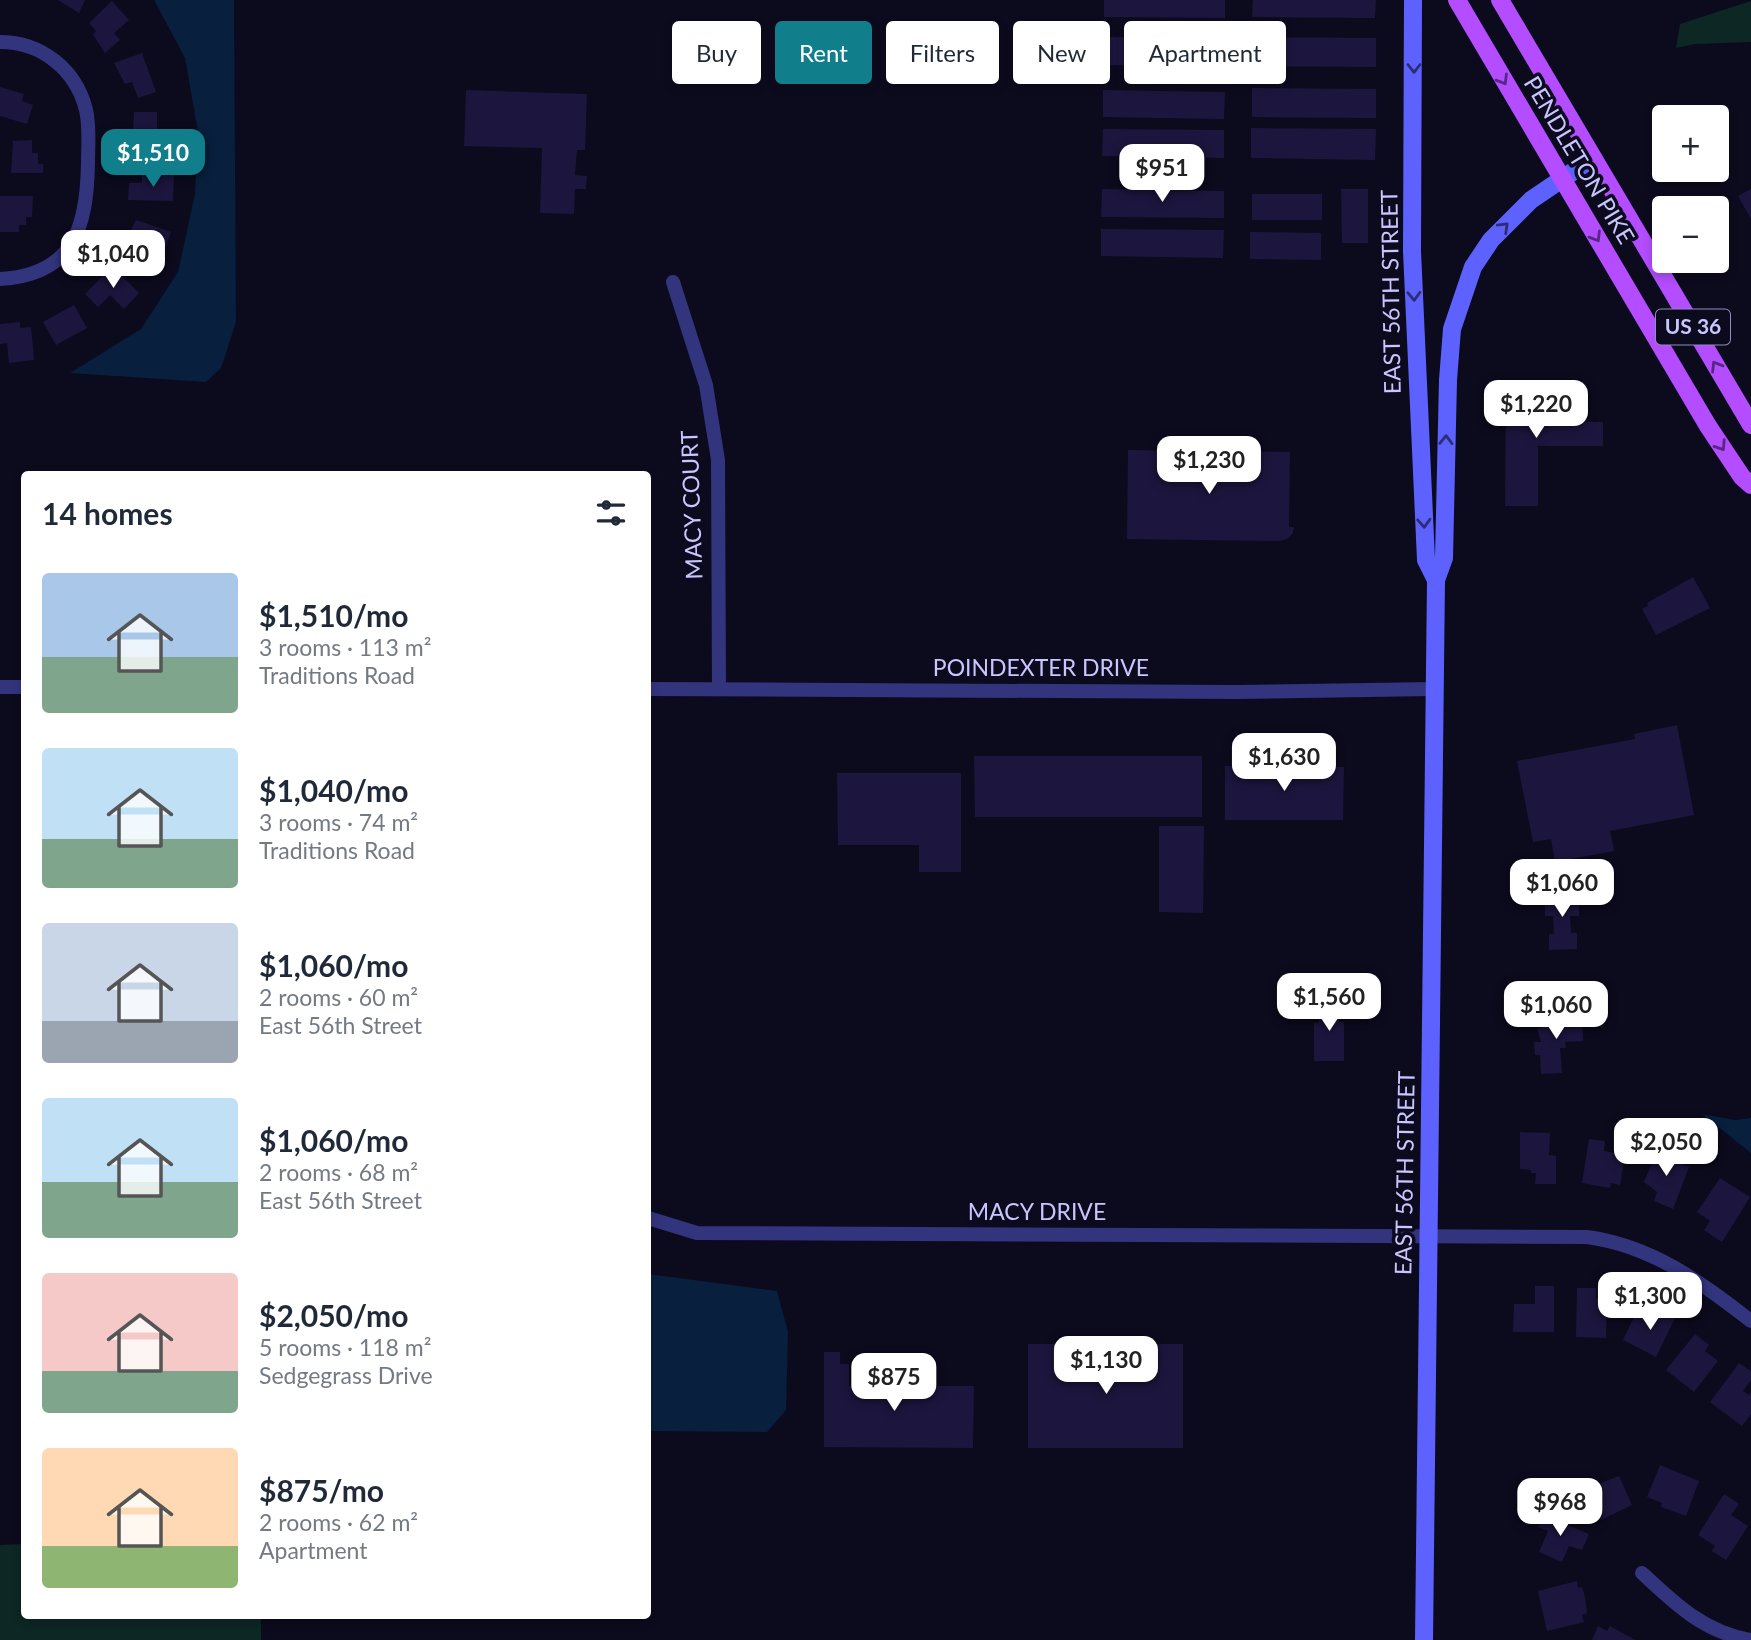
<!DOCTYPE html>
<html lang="en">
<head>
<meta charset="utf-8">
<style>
	:root { --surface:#fff; --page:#f6f6f7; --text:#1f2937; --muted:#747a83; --accent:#117e8b }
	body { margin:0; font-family:Lato,sans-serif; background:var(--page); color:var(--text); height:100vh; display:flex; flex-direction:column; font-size:26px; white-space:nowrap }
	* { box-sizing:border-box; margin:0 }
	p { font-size:23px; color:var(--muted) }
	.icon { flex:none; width:38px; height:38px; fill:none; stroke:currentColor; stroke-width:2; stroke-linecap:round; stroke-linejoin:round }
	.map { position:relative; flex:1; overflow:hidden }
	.drawer { position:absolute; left:21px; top:471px; width:630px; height:1148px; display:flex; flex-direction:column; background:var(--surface); border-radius:7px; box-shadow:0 4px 10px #0003 }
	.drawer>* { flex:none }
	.guide { position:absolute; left:672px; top:21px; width:665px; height:63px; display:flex; gap:14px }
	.controls { position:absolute; left:1652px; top:105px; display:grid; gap:14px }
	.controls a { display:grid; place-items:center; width:77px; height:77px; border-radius:7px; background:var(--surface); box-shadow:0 4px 10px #0003; font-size:35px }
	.price { position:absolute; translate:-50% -60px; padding:0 16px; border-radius:14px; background:#fff; color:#222; font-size:23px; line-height:46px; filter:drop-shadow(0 2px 4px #0008) }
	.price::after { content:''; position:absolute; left:50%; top:42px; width:21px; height:16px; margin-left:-10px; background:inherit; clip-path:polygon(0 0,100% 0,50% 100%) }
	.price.active { background:var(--accent); color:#fff }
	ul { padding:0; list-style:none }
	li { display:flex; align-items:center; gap:21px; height:175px; padding:0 21px }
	li span { display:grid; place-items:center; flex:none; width:196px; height:140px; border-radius:7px; color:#555 }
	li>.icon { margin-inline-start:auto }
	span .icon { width:84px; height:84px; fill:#fffc; stroke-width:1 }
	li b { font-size:30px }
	h2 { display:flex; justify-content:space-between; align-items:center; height:84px; padding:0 21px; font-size:30px }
	.pill { padding:0 24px; border-radius:7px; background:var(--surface); box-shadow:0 4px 10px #0003; font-size:24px; line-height:63px }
	.pill.active { background:var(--accent); color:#fff }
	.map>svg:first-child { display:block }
	.green { fill:#0d2724 }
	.water { fill:#081f3e }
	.building { fill:#1c163e }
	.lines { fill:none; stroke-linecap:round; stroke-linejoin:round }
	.minor { stroke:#33347e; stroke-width:14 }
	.secondary { stroke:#5d62ff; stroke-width:18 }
	.primary { stroke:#b34dff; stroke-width:18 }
	.oneway { stroke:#2c2d77 }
	.oneway2 { stroke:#572883 }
	.labels { text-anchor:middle; stroke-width:7; stroke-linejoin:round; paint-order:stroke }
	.shield { fill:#0c0a1d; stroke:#908ebb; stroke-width:2 }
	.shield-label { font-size:21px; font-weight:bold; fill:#c9c6ff }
	.street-label { font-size:23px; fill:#c9c6ff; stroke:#0c0a1d }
</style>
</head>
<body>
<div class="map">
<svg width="1751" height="1640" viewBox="0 0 1751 1640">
	<rect width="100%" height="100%" fill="#0c0a1d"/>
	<path class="green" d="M1751 1V42L1695 44 1676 48 1680 24Z
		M24 1544V1615H261V1640H0V1545Z"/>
	<path class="water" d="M154 0H234L236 322 221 368 206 382 70 373 141 329 178 272 195 194 198 132 185 58Z
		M1702 1114 1735 1120 1751 1118V1153Z
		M648 1274 777 1291 788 1332 786 1410 767 1432 648 1431Z"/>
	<path class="building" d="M58 0H85L79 13Z
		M1104 0H1225V18L1104 17Z
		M1253 0H1376L1375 18 1252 17Z
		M112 1 129 20 114 33 120 40 105 53 93 35 96 31 89 23Z
		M1104 37 1224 39V67L1103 65Z
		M1252 37 1376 38V67L1252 66Z
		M142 53 156 92 138 98 132 82 125 84 114 63Z
		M0 87 24 94 22 101 33 105 27 124 0 116Z
		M1252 88 1376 89V118L1252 117Z
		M466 90 587 94 585 150H577L575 175 587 176 586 189H575L574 214 540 213 542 148 464 146Z
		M1103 90 1225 92 1224 119 1103 117Z
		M134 112H157V153L138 152V142H135L133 132Z
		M1251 128 1376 129 1375 160 1251 158Z
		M1103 129 1224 130V158L1102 156Z
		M32 140V153H38V164H43V173H11L13 141Z
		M142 175H174L173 201 128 200 129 183H142Z
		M1102 189 1224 191V218L1101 217Z
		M1341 189H1368V243H1342Z
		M1751 189V219L1738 196Z
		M1252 194H1322V220H1252Z
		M0 196H33L32 217H26V225H19V232H0Z
		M136 220 171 232 163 254 139 246 133 261 116 255 122 237 126 239Z
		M1101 229 1224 230 1223 258 1101 256Z
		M1250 232 1321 233V260L1250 259Z
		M116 270 139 293 124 309 110 295 98 307 85 294 105 274 109 277Z
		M74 305 87 328 56 345 43 322Z
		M20 322V328L31 327 34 360 9 363 7 343 0 344V324Z
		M1506 381H1539V408H1547V421L1603 422V446H1538V506H1505Z
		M1128 450 1290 452 1289 527H1294L1293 533 1287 539 1280 541 1127 539Z
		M1693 577 1710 608 1656 635 1642 609 1648 606 1647 603Z
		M1677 725 1694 815 1610 831 1614 851 1555 862 1551 839 1533 842 1517 761 1635 739 1634 734Z
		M974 756H1202V817H975Z
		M1225 766 1344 767 1343 820H1225Z
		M837 773H961V872H919V845H838Z
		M1159 826H1204L1203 913 1159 912Z
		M1545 892H1569V896L1579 895V916H1570L1571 933H1577V949L1549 950V934H1554L1553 916H1545Z
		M1316 1001 1341 1002 1339 1022H1344V1061H1314V1023H1319V1019H1315Z
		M1565 1016V1018L1582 1017 1583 1041 1565 1042 1566 1048H1560L1562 1073 1541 1074 1540 1055H1535L1534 1042H1541L1537 1028H1541V1017Z
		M1520 1132 1550 1133 1549 1155 1556 1156V1184H1535L1536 1173H1531V1170L1520 1169Z
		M1589 1139 1605 1141 1604 1151 1625 1155 1620 1185 1611 1183 1610 1188 1582 1183Z
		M1658 1149 1683 1160 1681 1164 1689 1167 1673 1209 1654 1201 1657 1192 1644 1182Z
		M1720 1178 1750 1197 1722 1242 1704 1230 1710 1221 1697 1212Z
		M1535 1286H1554V1332H1513L1514 1304H1535Z
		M1577 1288H1596V1298L1599 1299V1302H1607L1606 1338 1576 1337Z
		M1659 1308 1676 1316 1656 1357 1623 1340 1635 1315 1644 1319 1647 1314 1654 1317Z
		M1695 1334 1709 1345 1705 1351 1718 1361 1694 1392 1666 1370Z
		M1028 1344H1183V1448H1028Z
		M824 1352H840V1364H849V1386H974L973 1448 824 1447Z
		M1739 1363 1751 1371V1380L1743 1391 1749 1395 1751 1392V1414L1742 1426 1710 1402Z
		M1660 1465 1699 1481 1686 1516 1661 1507 1662 1503 1647 1497Z
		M1619 1476 1632 1505 1601 1520 1586 1489Z
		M1724 1494 1739 1504 1731 1515 1748 1526 1726 1560 1712 1551 1715 1546 1698 1535Z
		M1544 1515 1589 1534 1582 1550 1569 1546 1562 1562 1539 1552 1548 1531 1538 1527Z
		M1577 1581 1578 1588 1582 1587 1585 1597 1587 1613 1582 1615 1584 1622 1547 1631 1538 1591Z
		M1598 1626 1607 1631 1610 1626 1635 1640H1592Z"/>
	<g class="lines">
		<path class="minor" d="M0 42C41 42 76 69 86 110 90 127 88 146 88 163 87 227 74 275 0 279
			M673 282 706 385 718 460 719 689
			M0 687H24
			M648 689 1237 692 1434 689
			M648 1218 697 1233 1587 1237C1653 1246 1700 1282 1751 1321
			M1642 1573C1675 1604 1704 1632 1750 1640"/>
		<path class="secondary" d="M1413 0 1412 251 1426 560 1436 580
			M1424 1640 1436 580 1444 558 1448 380 1452 329 1473 267 1491 240 1531 200 1593 158"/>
		<path class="primary" d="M1457 0 1708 426 1742 477 1751 485
			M1500 0 1751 425"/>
	</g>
	<defs><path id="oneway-chevron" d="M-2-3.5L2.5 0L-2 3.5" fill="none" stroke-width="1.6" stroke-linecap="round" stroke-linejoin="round" transform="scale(1.75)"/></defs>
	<g class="oneway">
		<use href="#oneway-chevron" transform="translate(1414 68) rotate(90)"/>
		<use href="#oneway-chevron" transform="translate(1504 227) rotate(-44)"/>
		<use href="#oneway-chevron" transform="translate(1414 296) rotate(88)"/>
		<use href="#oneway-chevron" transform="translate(1446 440) rotate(-89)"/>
		<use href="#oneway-chevron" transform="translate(1424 523) rotate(87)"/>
	</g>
	<g class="oneway2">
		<use href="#oneway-chevron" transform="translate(1503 80) rotate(59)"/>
		<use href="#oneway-chevron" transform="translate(1596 237) rotate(59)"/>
		<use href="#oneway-chevron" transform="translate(1716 366) rotate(-121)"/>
		<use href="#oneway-chevron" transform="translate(1721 446) rotate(57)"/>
	</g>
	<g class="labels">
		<rect class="shield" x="1656" y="309.5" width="74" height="35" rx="5"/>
		<g class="shield-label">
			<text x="1693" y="334">US 36</text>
		</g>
		<g class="street-label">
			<text transform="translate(1579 160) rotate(59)" y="8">PENDLETON PIKE</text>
			<text transform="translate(1391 292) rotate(-91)" y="8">EAST 56TH STREET</text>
			<text transform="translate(692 505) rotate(-92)" y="8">MACY COURT</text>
			<text x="1041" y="676">POINDEXTER DRIVE</text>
			<text transform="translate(1405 1173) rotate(-89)" y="8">EAST 56TH STREET</text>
			<text x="1037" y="1220">MACY DRIVE</text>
		</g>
	</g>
</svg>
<div class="controls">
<a>+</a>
<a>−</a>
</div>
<b class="price active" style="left:153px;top:189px">$1,510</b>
<b class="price" style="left:1162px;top:204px">$951</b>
<b class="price" style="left:113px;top:290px">$1,040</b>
<b class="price" style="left:1536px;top:440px">$1,220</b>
<b class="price" style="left:1209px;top:496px">$1,230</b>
<b class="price" style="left:1284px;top:793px">$1,630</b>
<b class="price" style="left:1562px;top:919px">$1,060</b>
<b class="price" style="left:1329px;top:1033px">$1,560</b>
<b class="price" style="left:1556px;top:1041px">$1,060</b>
<b class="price" style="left:1666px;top:1178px">$2,050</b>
<b class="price" style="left:1650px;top:1332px">$1,300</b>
<b class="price" style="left:1106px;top:1396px">$1,130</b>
<b class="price" style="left:894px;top:1413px">$875</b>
<b class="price" style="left:1560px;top:1538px">$968</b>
<div class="guide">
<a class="pill">Buy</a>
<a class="pill active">Rent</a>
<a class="pill">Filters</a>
<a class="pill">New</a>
<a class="pill">Apartment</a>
</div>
<section class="drawer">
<h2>14 homes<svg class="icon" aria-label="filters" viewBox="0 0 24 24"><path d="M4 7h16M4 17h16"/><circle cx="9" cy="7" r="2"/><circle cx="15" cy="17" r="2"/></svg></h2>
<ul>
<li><span style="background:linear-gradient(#a9c7e8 60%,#7fa58c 0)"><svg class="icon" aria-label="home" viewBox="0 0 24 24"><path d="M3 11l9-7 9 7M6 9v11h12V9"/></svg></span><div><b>$1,510/mo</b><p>3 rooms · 113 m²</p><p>Traditions Road</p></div></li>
<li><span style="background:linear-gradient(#bfe0f5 65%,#7fa58c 0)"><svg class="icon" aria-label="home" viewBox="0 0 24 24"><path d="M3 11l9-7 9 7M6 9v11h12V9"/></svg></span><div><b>$1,040/mo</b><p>3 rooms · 74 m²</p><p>Traditions Road</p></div></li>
<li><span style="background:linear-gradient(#c9d6e8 70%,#9aa5b1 0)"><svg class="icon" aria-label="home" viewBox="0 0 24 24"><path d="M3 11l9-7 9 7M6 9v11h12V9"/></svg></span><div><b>$1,060/mo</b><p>2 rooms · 60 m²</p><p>East 56th Street</p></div></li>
<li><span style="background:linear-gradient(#bfe0f5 60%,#7fa58c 0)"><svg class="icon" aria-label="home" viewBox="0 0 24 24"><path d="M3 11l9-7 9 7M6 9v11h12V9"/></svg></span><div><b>$1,060/mo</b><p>2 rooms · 68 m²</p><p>East 56th Street</p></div></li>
<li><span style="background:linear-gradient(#f6c9c9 70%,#7fa58c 0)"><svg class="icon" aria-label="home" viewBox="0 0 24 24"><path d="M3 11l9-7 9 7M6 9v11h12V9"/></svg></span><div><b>$2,050/mo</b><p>5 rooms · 118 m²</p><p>Sedgegrass Drive</p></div></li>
<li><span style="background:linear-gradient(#ffd9b3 70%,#8fb573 0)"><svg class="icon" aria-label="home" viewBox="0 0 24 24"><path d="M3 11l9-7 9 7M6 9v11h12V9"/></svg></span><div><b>$875/mo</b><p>2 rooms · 62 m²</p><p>Apartment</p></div></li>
</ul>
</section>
</div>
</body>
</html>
